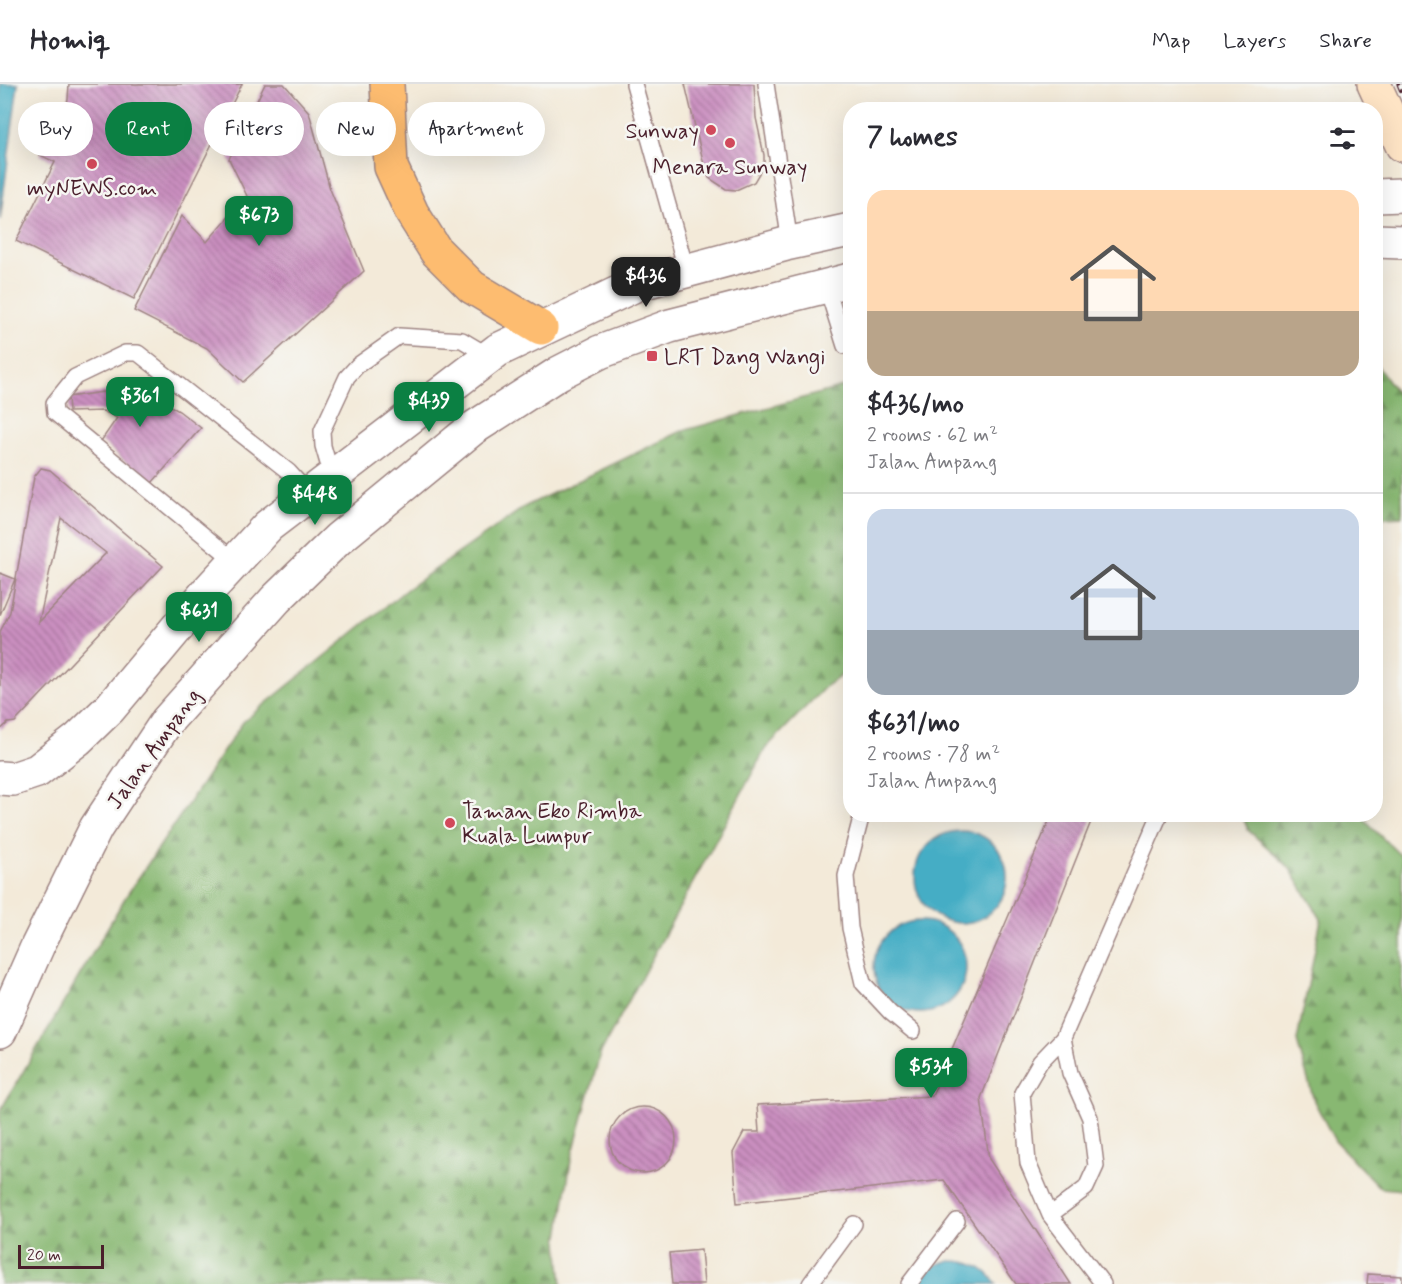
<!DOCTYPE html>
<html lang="en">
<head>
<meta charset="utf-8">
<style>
	:root { --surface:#fff; --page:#f2f2f3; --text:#2b2b33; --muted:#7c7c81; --line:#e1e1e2; --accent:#0b8043 }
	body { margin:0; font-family:Mynerve,sans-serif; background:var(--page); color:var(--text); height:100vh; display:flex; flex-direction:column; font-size:22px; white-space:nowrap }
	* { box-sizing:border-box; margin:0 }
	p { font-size:20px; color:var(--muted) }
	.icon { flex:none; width:33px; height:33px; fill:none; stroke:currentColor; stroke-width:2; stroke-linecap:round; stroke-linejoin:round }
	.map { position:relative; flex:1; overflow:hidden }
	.drawer { position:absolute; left:843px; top:18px; width:540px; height:720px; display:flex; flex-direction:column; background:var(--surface); border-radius:24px; box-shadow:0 6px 24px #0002 }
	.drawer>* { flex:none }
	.top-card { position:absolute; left:18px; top:18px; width:570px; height:54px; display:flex; gap:12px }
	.scale { position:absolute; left:18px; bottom:15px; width:86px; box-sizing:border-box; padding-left:6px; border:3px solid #4a1f2b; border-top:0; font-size:16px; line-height:21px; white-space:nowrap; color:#4a1f2b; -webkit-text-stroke:4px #f6f6f2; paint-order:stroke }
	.price { position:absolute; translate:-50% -51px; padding:0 14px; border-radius:12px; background:var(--accent); color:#fff; font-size:20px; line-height:39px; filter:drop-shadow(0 2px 3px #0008) }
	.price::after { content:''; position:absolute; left:50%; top:36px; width:18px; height:14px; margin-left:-9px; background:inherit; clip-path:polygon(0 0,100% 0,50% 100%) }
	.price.active { background:#222; color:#fff }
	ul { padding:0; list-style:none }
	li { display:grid; align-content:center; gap:12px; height:318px; padding:0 24px }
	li+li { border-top:2px solid var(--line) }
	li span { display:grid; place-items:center; height:186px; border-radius:18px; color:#555 }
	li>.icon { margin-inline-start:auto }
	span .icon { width:108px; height:108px; fill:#fffc; stroke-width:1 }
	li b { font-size:26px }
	h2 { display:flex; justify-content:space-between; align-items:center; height:72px; padding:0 24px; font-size:26px }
	.pill { padding:0 21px; border-radius:27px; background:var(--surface); box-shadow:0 6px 24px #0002; font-size:21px; line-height:54px }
	.pill.active { background:var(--accent); color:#fff }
	header { display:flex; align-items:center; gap:36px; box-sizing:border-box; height:84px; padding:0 30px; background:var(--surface); border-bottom:2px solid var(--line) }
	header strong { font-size:28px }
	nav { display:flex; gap:33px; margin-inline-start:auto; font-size:21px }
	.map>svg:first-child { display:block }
	.forest { fill:url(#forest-firs); stroke:#696c4e; stroke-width:1.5 }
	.water { fill:#45adc5; stroke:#486678; stroke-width:1.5 }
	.building { fill:url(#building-back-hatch); fill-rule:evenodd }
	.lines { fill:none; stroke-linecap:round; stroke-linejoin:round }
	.service-casing { stroke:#9e8482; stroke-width:18 }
	.tertiary-casing { stroke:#9e8482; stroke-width:36 }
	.secondary-casing { stroke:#9e8482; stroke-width:36 }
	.motorway-casing { stroke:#9e8482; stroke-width:36 }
	.service { stroke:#fff; stroke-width:15 }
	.tertiary { stroke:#fff; stroke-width:33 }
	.secondary { stroke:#fee4c5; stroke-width:33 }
	.motorway { stroke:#fdbc6f; stroke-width:33 }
	.rail-casing { stroke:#4a1f2b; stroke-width:7 }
	.rail { stroke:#f6f6f2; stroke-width:4.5; stroke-dasharray:14; stroke-linecap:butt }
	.poi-dot { fill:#d1495b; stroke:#f6f6f2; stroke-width:2 }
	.labels { text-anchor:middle; stroke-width:5; stroke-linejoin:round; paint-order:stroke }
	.poi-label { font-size:22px; fill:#4a1f2b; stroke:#f6f6f2 }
	.street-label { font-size:22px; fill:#4a1f2b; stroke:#f6f6f2 }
</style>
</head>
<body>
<header>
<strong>Homiq</strong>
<nav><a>Map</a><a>Layers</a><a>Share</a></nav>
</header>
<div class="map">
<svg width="1402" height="1200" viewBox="0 0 1402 1200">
	<defs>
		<pattern id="forest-firs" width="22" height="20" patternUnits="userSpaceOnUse" patternTransform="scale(1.5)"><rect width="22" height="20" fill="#88b872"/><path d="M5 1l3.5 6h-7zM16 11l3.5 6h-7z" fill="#71955e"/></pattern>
		<pattern id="building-back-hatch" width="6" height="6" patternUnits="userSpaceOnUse" patternTransform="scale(1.5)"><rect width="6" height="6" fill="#ca8fc0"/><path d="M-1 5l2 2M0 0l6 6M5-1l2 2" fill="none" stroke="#a6749c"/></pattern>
	</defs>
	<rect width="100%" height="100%" fill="#f6f6f2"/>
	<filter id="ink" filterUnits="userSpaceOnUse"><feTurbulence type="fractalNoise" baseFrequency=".0167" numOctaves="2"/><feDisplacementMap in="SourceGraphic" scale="12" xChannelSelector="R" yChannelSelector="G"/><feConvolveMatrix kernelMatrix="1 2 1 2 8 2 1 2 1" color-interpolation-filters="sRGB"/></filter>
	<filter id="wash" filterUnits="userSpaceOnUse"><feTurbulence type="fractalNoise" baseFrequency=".008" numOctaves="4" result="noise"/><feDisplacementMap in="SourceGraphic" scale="24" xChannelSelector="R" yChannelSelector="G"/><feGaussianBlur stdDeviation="1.35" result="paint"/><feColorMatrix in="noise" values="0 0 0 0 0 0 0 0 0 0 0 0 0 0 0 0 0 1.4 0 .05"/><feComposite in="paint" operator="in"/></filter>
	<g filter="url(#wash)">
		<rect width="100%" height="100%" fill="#f3ead9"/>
		<path class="forest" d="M1376 280 1402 316V432L1385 433 1376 438Z
			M850 301V586L827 601 766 664 600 970 571 1076 558 1159 562 1200H0V1027L125 814 243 638 407 505 526 422 682 347Z
			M1242 731H1359L1402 773V1106L1380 1104 1335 1057 1314 1017 1297 957 1321 835 1289 783 1248 746Z"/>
		<path class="water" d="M0 0H18L0 136Z
			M915 793a46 46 0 1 1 92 0a46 46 0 1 1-92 0Z
			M874 883a46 46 0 1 1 92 0a46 46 0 1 1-92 0Z
			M947 1177C969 1176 984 1182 997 1200H916L933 1182Z"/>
		<g id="blocks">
			<path class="building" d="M69 0H242L134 215 16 157 55 78 40 71 68 16Z
				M265 0H284L309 28 330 105 364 187 243 298 207 264 134 227 182 132 207 158 247 112 229 75Z
				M685 0H754L756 34 764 71V81L754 98 736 106 726 105 709 94 705 85Z
				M139 303 179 327 201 344 151 400 101 357 117 334 103 327 69 328 68 313Z
				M41 384 50 386 163 482 15 638 8 639 0 646V548L10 528 34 393ZM61 434 106 469 39 538Z
				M0 489 15 495 0 531Z
				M1052 730H1094L981 1014 989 1075 1071 1200H1016L944 1096 737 1119 733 1069 744 1048H759L757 1021 932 1012Z
				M610 1056a33 33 0 1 1 66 0a33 33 0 1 1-66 0Z
				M701 1166 704 1200H672L669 1169Z
				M1368 1190 1402 1192V1200H1367Z"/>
		</g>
	</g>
	<g filter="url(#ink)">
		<use href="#blocks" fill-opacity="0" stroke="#9e8482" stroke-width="1.5"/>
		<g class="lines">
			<g class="service-casing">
				<path id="service" d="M634 0 686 185
					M766 0 790 159
					M826 201 845 262
					M332 393 323 362 322 347 347 293 358 281 399 252 462 256 489 272
					M235 477 55 329 54 319 75 293 125 269H138L289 388 309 410
					M862 730 846 792 850 844 863 899 890 928 913 947
					M1050 1131 1086 1104 1096 1082 1090 1034 1070 989 1063 954
					M810 1200 854 1140
					M909 1200 957 1137
					M1103 1200 1050 1131 1028 1079 1022 1009 1040 978 1063 954 1160 730"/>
			</g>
			<g class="tertiary-casing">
				<path id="tertiary" d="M1376 112 1402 111
					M1376 157 1402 158
					M0 694 13 695 37 687 78 655 110 624 207 508 268 442 498 266 637 200 786 160 850 146
					M0 947 38 861 96 744 167 637 276 515 338 455 472 345 559 289 600 268 670 242 850 196"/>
			</g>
			<g class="secondary-casing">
				<path id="secondary" d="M1374 0 1402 61"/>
			</g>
			<g class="motorway-casing">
				<path id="motorway" d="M387 0 391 83 412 129 436 167 472 203 541 244"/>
			</g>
			<use href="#service" class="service"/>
			<use href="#tertiary" class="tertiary"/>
			<use href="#secondary" class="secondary"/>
			<use href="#motorway" class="motorway"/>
			<g class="rail-casing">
				<path id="rail" d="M1400 0 1402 5"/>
			</g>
			<use href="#rail" class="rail"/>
		</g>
	</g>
	<g class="poi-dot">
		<circle cx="711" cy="46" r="6"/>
		<circle cx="730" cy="59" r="6"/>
		<circle cx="92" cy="80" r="6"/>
		<rect x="646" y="266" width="12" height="12" rx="3"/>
		<circle cx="450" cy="739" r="6"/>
	</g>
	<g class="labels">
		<g class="poi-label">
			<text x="699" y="54" text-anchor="end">Sunway</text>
			<text x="730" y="90">Menara Sunway</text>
			<text x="92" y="111">myNEWS.com</text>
			<text x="664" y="280" text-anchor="start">LRT Dang Wangi</text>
			<text x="462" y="734" text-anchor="start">Taman Eko Rimba<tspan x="462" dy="25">Kuala Lumpur</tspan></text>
		</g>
		<g class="street-label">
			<text transform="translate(153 664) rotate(-54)" y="8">Jalan Ampang</text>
		</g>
	</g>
</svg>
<div class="scale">20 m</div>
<b class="price" style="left:259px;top:163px">$673</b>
<b class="price active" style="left:646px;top:224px">$436</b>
<b class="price" style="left:140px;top:344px">$361</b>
<b class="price" style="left:429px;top:349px">$439</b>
<b class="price" style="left:315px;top:442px">$448</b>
<b class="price" style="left:199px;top:559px">$631</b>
<b class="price" style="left:931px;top:1015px">$534</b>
<div class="top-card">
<a class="pill">Buy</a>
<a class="pill active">Rent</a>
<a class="pill">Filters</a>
<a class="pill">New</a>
<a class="pill">Apartment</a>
</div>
<section class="drawer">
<h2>7 homes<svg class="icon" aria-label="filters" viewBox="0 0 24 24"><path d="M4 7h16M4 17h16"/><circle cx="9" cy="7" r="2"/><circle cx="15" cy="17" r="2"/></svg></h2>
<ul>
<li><span style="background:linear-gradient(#ffd9b3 65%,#b9a48a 0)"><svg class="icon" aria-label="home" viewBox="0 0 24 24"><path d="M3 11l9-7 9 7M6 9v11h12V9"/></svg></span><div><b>$436/mo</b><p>2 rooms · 62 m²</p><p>Jalan Ampang</p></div></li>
<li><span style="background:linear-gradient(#c9d6e8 65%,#9aa5b1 0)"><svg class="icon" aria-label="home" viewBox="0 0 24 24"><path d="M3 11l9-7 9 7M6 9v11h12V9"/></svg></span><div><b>$631/mo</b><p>2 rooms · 78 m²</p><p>Jalan Ampang</p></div></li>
</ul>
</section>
</div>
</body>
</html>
